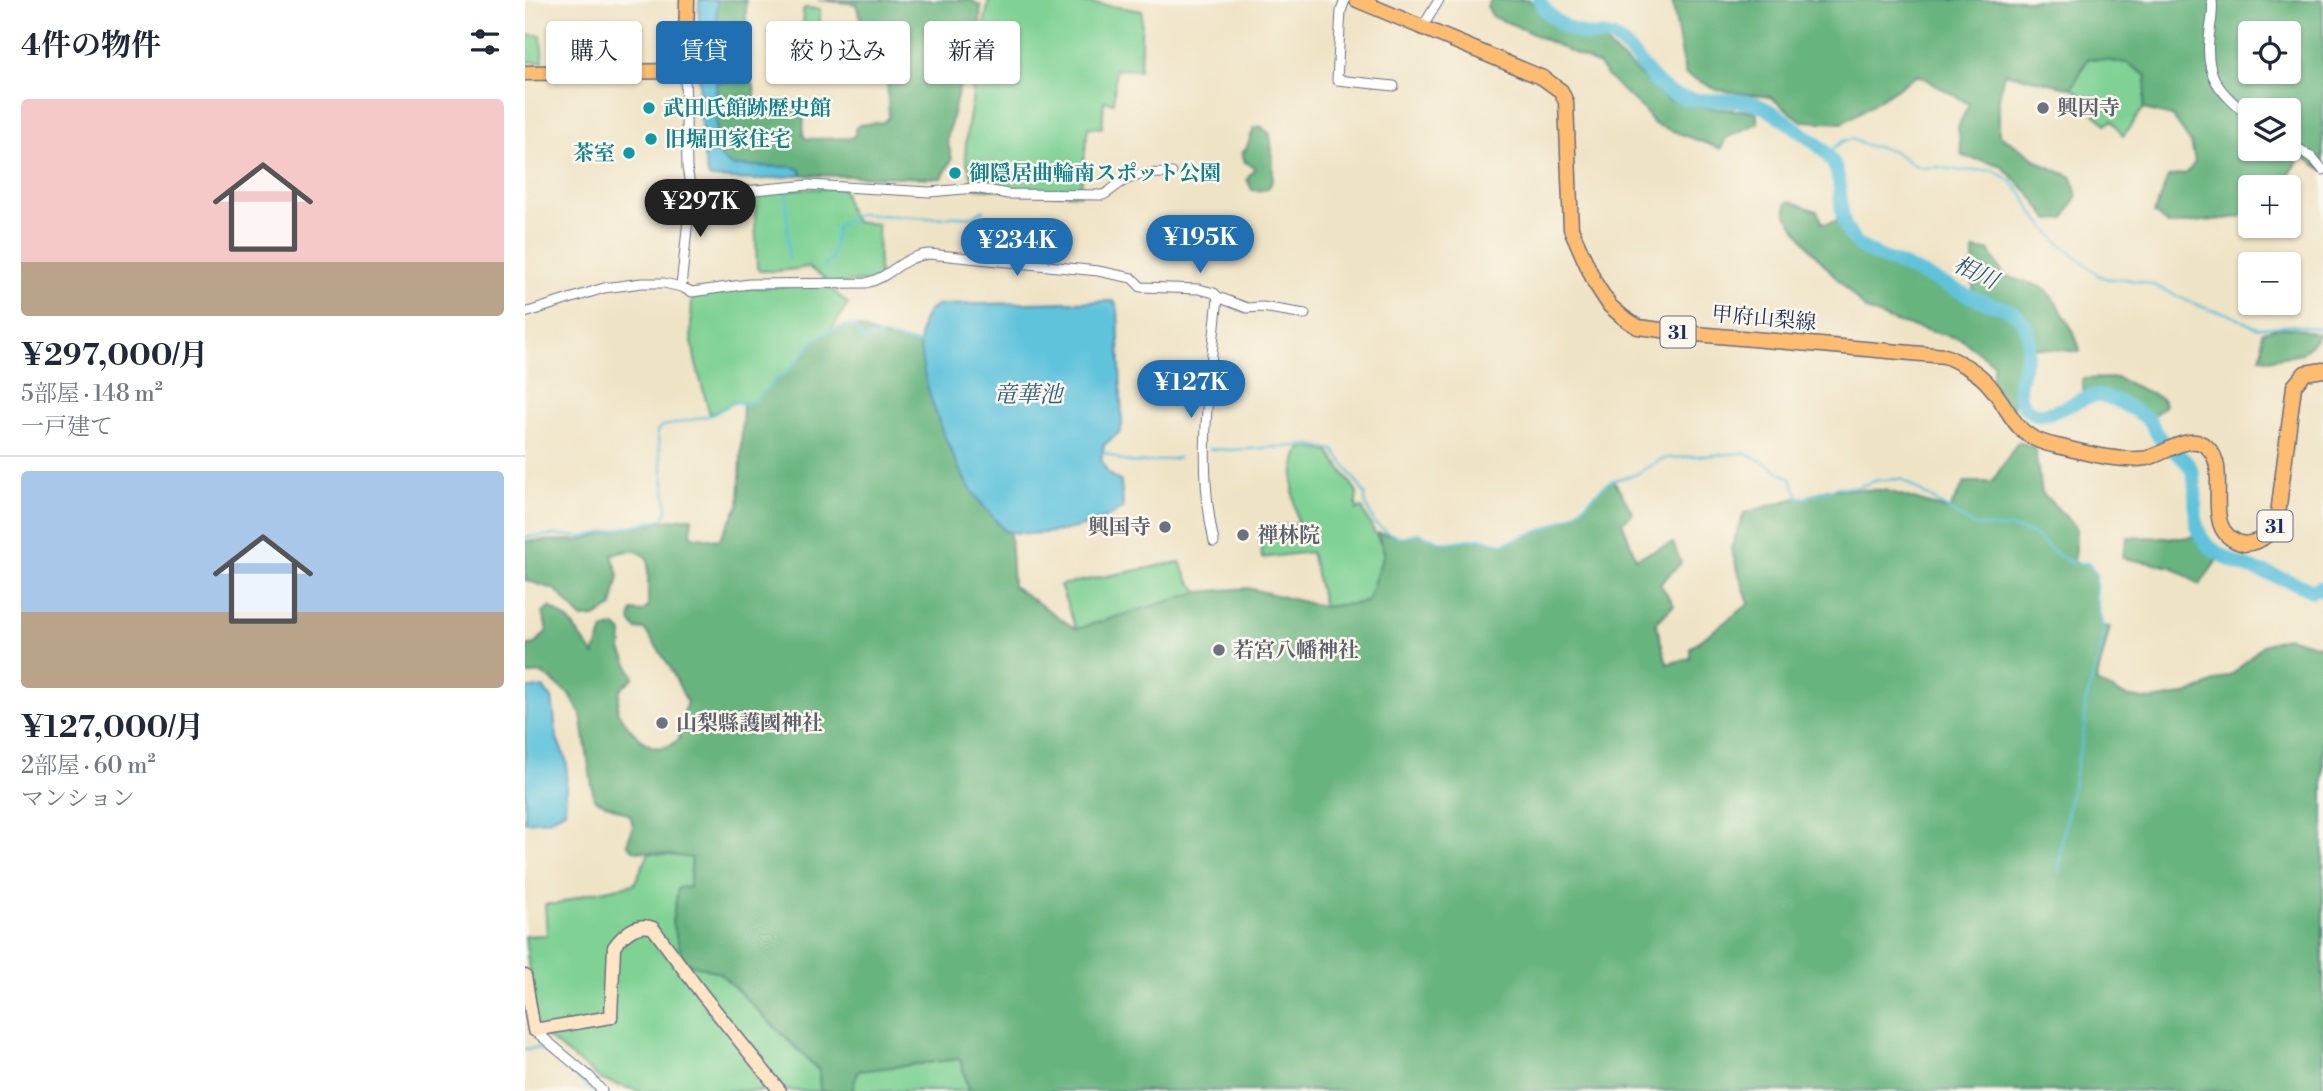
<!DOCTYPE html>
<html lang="ja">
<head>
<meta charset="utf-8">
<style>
	:root { --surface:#fff; --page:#f6f6f7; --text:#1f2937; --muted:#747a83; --line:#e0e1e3; --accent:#1f6fb2 }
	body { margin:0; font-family:"Libre Bodoni","Noto Serif JP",serif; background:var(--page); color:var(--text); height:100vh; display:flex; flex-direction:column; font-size:26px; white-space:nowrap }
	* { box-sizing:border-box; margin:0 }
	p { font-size:23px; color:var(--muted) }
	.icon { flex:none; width:38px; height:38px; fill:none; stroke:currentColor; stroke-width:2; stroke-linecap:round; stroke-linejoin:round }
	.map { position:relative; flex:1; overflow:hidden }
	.sheet { display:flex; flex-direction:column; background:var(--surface); width:525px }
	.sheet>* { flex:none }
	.guide { position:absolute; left:21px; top:21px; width:665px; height:63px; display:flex; gap:14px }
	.tools { position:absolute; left:1713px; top:21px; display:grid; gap:14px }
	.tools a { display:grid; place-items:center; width:63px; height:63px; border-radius:7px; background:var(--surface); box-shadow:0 2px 5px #0004; font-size:35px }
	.price { position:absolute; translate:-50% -60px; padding:0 16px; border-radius:24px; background:var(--accent); color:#fff; font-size:23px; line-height:46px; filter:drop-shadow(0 2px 4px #0008) }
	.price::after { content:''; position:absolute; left:50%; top:42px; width:21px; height:16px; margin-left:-10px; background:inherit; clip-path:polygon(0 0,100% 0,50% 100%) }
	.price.selected { background:#222; color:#fff }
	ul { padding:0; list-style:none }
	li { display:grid; align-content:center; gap:14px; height:371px; padding:0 21px }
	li+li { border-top:2px solid var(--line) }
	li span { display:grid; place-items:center; height:217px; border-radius:7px; color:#555 }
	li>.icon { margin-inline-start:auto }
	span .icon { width:126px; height:126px; fill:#fffc; stroke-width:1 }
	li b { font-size:30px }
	h2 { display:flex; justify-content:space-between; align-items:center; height:84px; padding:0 21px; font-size:30px }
	.pill { padding:0 24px; border-radius:7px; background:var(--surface); box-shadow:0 2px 5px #0004; font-size:24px; line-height:63px }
	.pill.selected { background:var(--accent); color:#fff }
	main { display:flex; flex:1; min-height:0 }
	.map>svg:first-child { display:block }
	.green { fill:#7fd294; stroke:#4d8079; stroke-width:2 }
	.forest { fill:#67b47e; stroke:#41726e; stroke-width:2; fill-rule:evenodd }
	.water { fill:#5fc3dc; stroke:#3d799d; stroke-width:2 }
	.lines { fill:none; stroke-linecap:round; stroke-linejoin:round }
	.stream { stroke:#5fc3dc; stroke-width:2.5 }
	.river { stroke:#5fc3dc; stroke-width:14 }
	.minor-casing { stroke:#656e82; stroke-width:11 }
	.secondary-casing { stroke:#656e82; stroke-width:15 }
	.primary-casing { stroke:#656e82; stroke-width:17 }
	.minor { stroke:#fff; stroke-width:9 }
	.secondary { stroke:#ffe4c6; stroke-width:12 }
	.primary { stroke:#febc70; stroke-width:14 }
	.culture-dot { fill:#0f9aa8; stroke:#fbf7ec; stroke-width:2.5 }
	.worship-dot { fill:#6b7280; stroke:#fbf7ec; stroke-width:2.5 }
	.labels { text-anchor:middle; stroke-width:5; stroke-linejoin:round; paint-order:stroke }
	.shield { fill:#fbf7ec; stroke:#5e6b89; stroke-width:2 }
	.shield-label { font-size:19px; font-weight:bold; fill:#1b2f5e }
	.culture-label { font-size:21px; font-weight:bold; fill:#0d838f; stroke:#fbf7ec; text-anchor:start }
	.worship-label { font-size:21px; font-weight:bold; fill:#5b616d; stroke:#fbf7ec; text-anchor:start }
	.street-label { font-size:21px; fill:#1b2f5e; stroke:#fbf7ec }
	.water-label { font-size:23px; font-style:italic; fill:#2f5b84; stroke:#fbf7ec }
</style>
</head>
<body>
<main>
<section class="sheet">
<h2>4件の物件<svg class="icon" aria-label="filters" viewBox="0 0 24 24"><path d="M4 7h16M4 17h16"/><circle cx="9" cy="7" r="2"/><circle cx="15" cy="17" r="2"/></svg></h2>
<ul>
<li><span style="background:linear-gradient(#f6c9c9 75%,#b9a48a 0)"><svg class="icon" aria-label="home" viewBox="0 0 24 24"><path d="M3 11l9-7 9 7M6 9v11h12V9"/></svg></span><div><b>¥297,000/月</b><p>5部屋 · 148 m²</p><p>一戸建て</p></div></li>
<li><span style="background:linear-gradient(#a9c7e8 65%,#b9a48a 0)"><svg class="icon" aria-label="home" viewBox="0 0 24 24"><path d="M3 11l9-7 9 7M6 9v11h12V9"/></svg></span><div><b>¥127,000/月</b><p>2部屋 · 60 m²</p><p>マンション</p></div></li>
</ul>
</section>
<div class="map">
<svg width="1798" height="1091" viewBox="0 0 1798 1091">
	<rect width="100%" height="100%" fill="#fbf7ec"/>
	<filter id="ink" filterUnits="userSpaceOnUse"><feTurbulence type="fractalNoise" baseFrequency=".0143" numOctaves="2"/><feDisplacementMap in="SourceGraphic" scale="14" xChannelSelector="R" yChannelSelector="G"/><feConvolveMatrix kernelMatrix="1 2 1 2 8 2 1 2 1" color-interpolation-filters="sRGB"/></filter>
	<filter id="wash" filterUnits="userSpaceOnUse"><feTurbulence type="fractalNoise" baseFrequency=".00686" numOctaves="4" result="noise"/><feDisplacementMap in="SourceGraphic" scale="28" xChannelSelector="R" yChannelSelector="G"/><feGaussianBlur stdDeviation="1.57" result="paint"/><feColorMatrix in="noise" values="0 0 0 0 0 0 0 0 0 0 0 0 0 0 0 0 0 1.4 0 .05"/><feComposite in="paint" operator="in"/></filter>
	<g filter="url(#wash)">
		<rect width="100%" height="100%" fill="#efe3c5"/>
		<path class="green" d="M464 0C517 0 564 1 617 11L615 70 590 69 589 103 579 101 577 128 563 127 555 195 450 188 440 156 442 131 448 95 445 75 454 49Z
			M280 8 295 9V40L280 41 279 39 278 10Z
			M0 35H16L18 62H0Z
			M1563 58 1602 63 1622 76 1618 109 1598 136 1587 121 1581 124 1570 115 1561 99 1547 88Z
			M318 188 323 209 330 222 353 224 354 280 301 284 323 304 306 330 291 339 262 373 250 380 230 401 222 403 210 402 185 415 171 364 166 336 167 292 300 283 298 278H300L282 267C266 271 251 271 235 271L232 268 229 190Z
			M785 448 804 452 832 492 831 503 832 510 837 508 860 553 842 602 799 607 786 552 737 558 734 527 773 524C768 498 764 474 775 449Z
			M655 562 664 581 674 592 551 629 535 585Z
			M124 853 167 857 159 961 195 973 294 1071 295 1091H113L77 1080 11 1029 0 936 22 935 20 904H33L61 894 109 884Z
			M435 1059 443 1091H327L332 1071Z"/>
		<path class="forest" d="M192 0H221V57L217 60 195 59V82L225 81 229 86 231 108 235 112 274 111 279 114 278 135 282 139 325 138 330 135V129L334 125 359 122 364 117 361 62 339 30 331 4 293 0H446L456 6 454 43 438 71 422 139 427 159 417 178 276 175 277 173 268 167 207 166C195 160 194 154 191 141Z
			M966 0H1004C1020 14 1036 30 1057 36 1065 38 1071 38 1079 42L1143 100 1192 109 1231 111 1233 123 1201 138 1196 149 1129 124C1115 100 1088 88 1074 65L989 25 968 17 962 6Z
			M1147 0H1798V170L1777 156 1760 181C1747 181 1738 187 1726 187L1725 210 1715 217 1644 225 1629 213 1643 177 1662 173 1670 162 1666 143 1647 116 1618 109 1622 76 1602 63 1563 58 1547 88 1479 73 1474 99V134L1519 165 1547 177 1552 196 1539 219 1524 220 1503 192 1475 165 1437 156 1433 127 1444 104 1393 75 1318 123 1277 121 1245 97 1192 90 1160 74ZM1726 33H1764V72H1726ZM1726 110H1764V149H1726Z
			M735 126 745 134C746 145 752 178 744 187 740 192 732 190 727 190L722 179 729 169 728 166 720 162 717 153 721 149 729 128Z
			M1264 201 1292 211 1298 224 1318 220 1328 239 1338 247 1448 297V250H1464C1468 257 1473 268 1479 274 1488 281 1505 282 1516 287 1530 295 1553 337 1555 352L1505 347C1488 375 1487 390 1489 423L1465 386 1469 364 1436 339 1370 322 1341 310 1288 252 1261 215V204Z
			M320 326H330L356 336 395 344 407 402 419 434 441 482 479 531 485 532 488 586 551 629 674 592 723 588 799 607 842 602 859 553 853 533 877 537 893 533 919 543 955 538 977 544 1025 527 1050 514 1081 484 1089 480 1108 514 1097 522 1111 558 1148 543 1156 563 1135 584 1149 605 1131 623 1142 664 1165 658V648L1224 604 1206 549 1219 513 1274 497 1279 498 1302 489 1360 490 1424 510 1440 482H1467L1493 442 1509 447 1517 493 1551 527 1549 563H1563L1571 574V599L1578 626 1585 627 1571 682 1600 696 1626 700 1664 694 1709 673 1738 645 1763 637 1798 647V1091H444L435 1059 333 1071 327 1091H295L294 1070 195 973 159 962 147 922 153 888 164 887 167 858 108 850 102 844 108 826 105 815 69 799 56 715 45 695 17 673 0 675V646L10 644 22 631 18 613 25 607 44 621 69 655 78 630 90 626 97 633 96 650 109 677 95 690 92 712C103 725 119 752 140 747 145 746 151 741 155 738L153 728 162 702 145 667 120 630 111 629 105 621 107 611 117 612 123 607V560C114 547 100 551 87 555L94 575 87 607 70 617 56 618 31 590 0 580V541L56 540 110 525 161 518H167L166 536 194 540 214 505 218 403 230 401 247 383 262 373 291 339 306 330Z
			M1753 328H1771L1795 335 1777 353 1744 360 1735 357 1738 350 1737 332Z
			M1592 378 1638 399 1640 405 1624 421 1590 399 1559 394 1557 379Z
			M1675 536 1685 547 1696 554 1675 585 1647 567 1597 558 1603 537 1655 538Z"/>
		<path class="water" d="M174 0H192L191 141C194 154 195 160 207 166L268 167 276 170V175L231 180 185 178C172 161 174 29 174 0Z
			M589 301 593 309 597 425 595 432 579 445 576 459 582 472 596 482 598 508C568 529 515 538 480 531 466 515 450 498 440 480 423 449 367 324 413 305Z
			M0 688H18L27 698 32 739 42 762 40 811 23 820 0 822Z"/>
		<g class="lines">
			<path class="stream" d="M1302 153 1318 141 1327 139 1340 145 1367 150 1389 165 1397 168 1413 167 1436 171 1468 170 1486 181 1499 196 1507 212 1532 241 1573 275 1583 279H1600L1626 284 1654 297 1685 310 1701 313 1732 328 1769 325 1798 330
				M261 191 264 259
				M298 267 307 259 312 226 334 214 404 218 449 216 454 212 459 210
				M365 338 395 344
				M685 449 706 450 788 445 809 450 840 494V502L850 524 865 534 877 537 893 533 919 543 955 538 977 544 1025 527 1050 514 1081 484 1089 480 1110 475 1135 460 1143 458 1219 453 1235 460 1266 479 1274 497 1279 498 1313 487H1332L1353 480 1376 479 1448 525 1491 529 1506 533 1533 555 1549 564 1563 563 1571 574V599L1578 627 1577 646 1560 704V724L1537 840 1534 873
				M578 452C585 454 592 459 599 461 617 465 635 460 653 458
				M0 537 30 535 58 537 138 519 141 514 142 506 132 431 135 427 187 415 210 402 222 403 230 401 247 383 262 373 291 339 306 330 320 326H330L337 339 356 336
				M1787 591 1798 596
				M0 1049 12 1048 23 1053 68 1091"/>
			<path class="river" d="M1014 0C1022 17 1043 31 1062 35 1071 37 1081 33 1089 38 1111 51 1124 81 1144 92 1170 106 1200 97 1227 103 1245 107 1272 130 1288 141 1333 174 1302 210 1329 240 1341 254 1366 260 1383 268 1407 278 1430 290 1454 300 1467 305 1484 307 1494 317 1522 346 1479 382 1500 407 1516 427 1550 399 1567 396 1580 394 1592 400 1603 407 1611 411 1621 416 1626 423 1629 427 1631 433 1634 437 1644 450 1663 457 1668 474 1675 498 1662 528 1685 547 1714 571 1755 573 1787 591L1798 587"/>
		</g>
	</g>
	<g filter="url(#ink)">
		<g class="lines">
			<g class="minor-casing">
				<path id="minor" d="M820 0 816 11 812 80 869 86
					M1687 0C1689 13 1685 26 1684 39 1680 80 1697 93 1726 118
					M897 28 914 0
					M1764 142 1789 159 1798 170
					M165 196 284 185 405 192 450 188 483 194 578 195C585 192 590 186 597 182 613 173 629 173 647 173
					M156 287 166 190 162 168 160 71
					M0 313 79 288 117 283H139L156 287 167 292 224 284 341 283C367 277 375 257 404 254L573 271 607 278 616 287 674 289 689 293 693 297 722 308 737 307 780 314
					M689 542C671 461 685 379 693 297
					M9 1030 65 1077 77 1091"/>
			</g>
			<g class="secondary-casing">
				<path id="secondary" d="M0 976 9 1030 86 1017 89 947C98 935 112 922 128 928L177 994 255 1091"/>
			</g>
			<g class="primary-casing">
				<path id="primary" d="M832 0 1018 78 1036 91 1041 102 1046 229 1070 283 1085 306 1099 318 1113 327 1160 333 1420 356C1436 363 1452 371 1464 385 1490 415 1487 437 1532 446 1558 452 1596 463 1622 458 1640 454 1665 432 1682 447 1709 470 1671 533 1719 544 1738 542 1749 533 1753 514L1769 386 1780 373 1798 370
					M0 73 160 71 162 0"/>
			</g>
			<use href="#minor" class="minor"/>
			<use href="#secondary" class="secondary"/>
			<use href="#primary" class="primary"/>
		</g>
	</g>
	<g class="culture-dot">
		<circle cx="124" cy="108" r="7"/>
		<circle cx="126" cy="139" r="7"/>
		<circle cx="104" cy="153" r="7"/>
		<circle cx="430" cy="173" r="7"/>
	</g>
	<g class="worship-dot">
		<circle cx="1518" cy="108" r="7"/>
		<circle cx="640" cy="527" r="7"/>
		<circle cx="718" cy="535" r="7"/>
		<circle cx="694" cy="650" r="7"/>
		<circle cx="137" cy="723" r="7"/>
	</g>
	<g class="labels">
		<g class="shield">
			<rect x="1135.5" y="316.5" width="35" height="31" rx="5"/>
			<rect x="1732.5" y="510.5" width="35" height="31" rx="5"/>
		</g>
		<g class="shield-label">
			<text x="1153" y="339">31</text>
			<text x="1750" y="533">31</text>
		</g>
		<g class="culture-label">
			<text x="138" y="115">武田氏館跡歴史館</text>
			<text x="140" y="146">旧堀田家住宅</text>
			<text x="90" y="160" text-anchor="end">茶室</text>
			<text x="444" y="180">御隠居曲輪南スポット公園</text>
		</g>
		<g class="worship-label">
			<text x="1532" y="115">興因寺</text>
			<text x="626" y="534" text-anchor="end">興国寺</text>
			<text x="732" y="542">禅林院</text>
			<text x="708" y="657">若宮八幡神社</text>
			<text x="151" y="730">山梨縣護國神社</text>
		</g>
		<g class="street-label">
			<text transform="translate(1239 318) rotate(5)" y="7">甲府山梨線</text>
		</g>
		<g class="water-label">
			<text transform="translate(1451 272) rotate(25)" y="8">相川</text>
			<text x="503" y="402">竜華池</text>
		</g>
	</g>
</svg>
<div class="tools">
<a><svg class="icon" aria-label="locate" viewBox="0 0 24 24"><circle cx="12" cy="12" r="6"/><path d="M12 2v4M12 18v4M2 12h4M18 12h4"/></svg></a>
<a><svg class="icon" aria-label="layers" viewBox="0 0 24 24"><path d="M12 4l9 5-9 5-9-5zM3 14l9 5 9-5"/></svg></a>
<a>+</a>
<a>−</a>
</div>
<b class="price selected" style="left:175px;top:239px">¥297K</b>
<b class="price" style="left:675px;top:275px">¥195K</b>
<b class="price" style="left:492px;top:278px">¥234K</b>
<b class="price" style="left:666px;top:420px">¥127K</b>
<div class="guide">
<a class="pill">購入</a>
<a class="pill selected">賃貸</a>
<a class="pill">絞り込み</a>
<a class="pill">新着</a>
</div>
</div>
</main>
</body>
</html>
